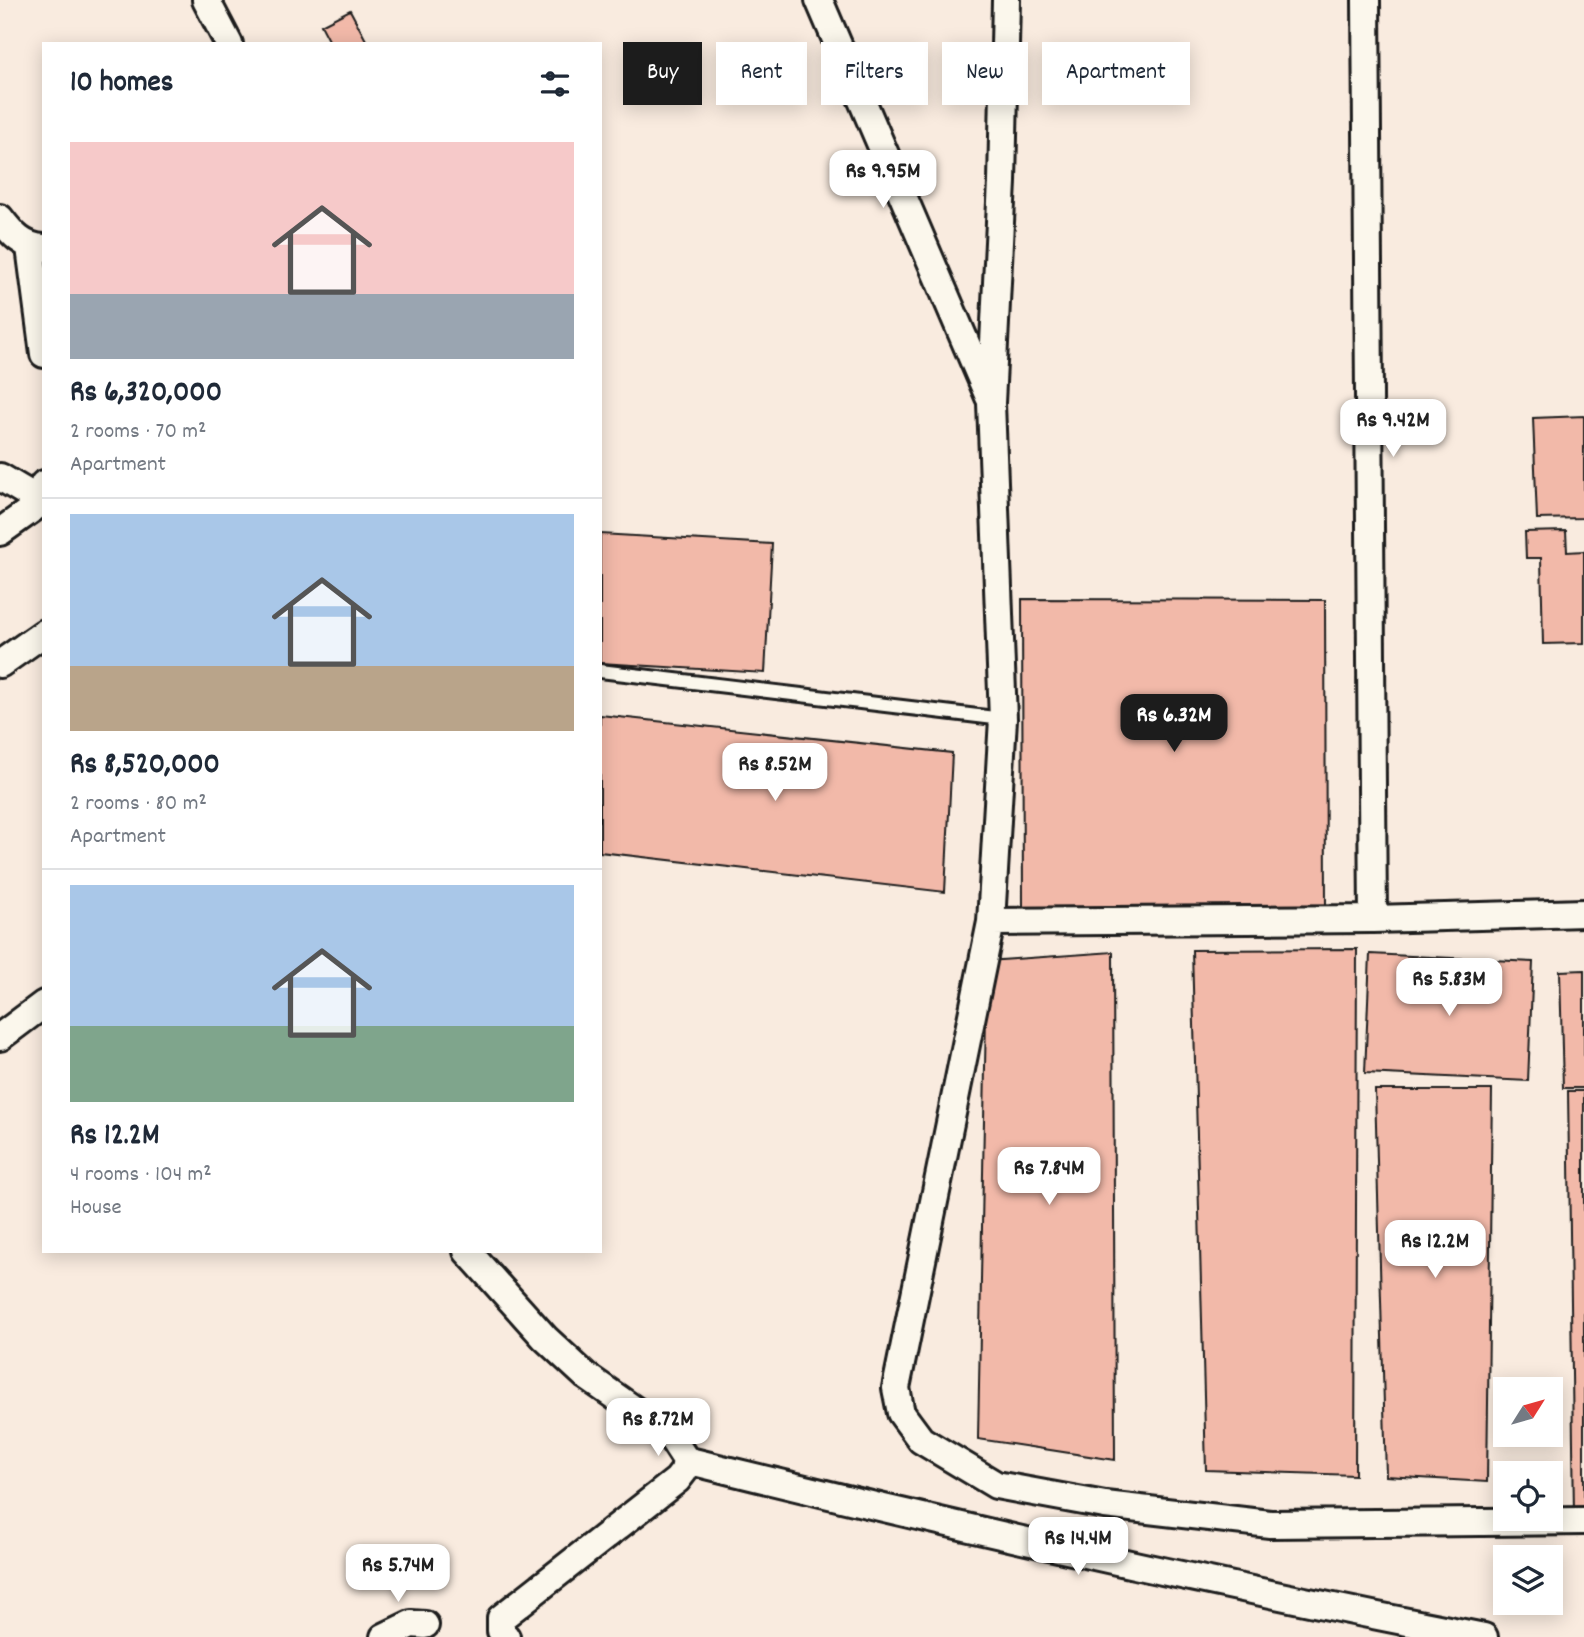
<!DOCTYPE html>
<html lang="en">
<head>
<meta charset="utf-8">
<style>
	:root { --surface:#fff; --page:#f2f2f3; --text:#1f2937; --muted:#747a83; --line:#e0e1e3; --accent:#1c1c1c }
	body { margin:0; font-family:Dekko,sans-serif; background:var(--page); color:var(--text); height:100vh; display:flex; flex-direction:column; font-size:26px; white-space:nowrap }
	* { box-sizing:border-box; margin:0 }
	p { font-size:23px; color:var(--muted) }
	.icon { flex:none; width:38px; height:38px; fill:none; stroke:currentColor; stroke-width:2; stroke-linecap:round; stroke-linejoin:round }
	.map { position:relative; flex:1; overflow:hidden }
	.side { position:absolute; left:42px; top:42px; width:560px; height:1211px; display:flex; flex-direction:column; background:var(--surface); border-radius:0px; box-shadow:0 4px 18px #0003 }
	.side>* { flex:none }
	.banner { position:absolute; left:623px; top:42px; width:665px; height:63px; display:flex; gap:14px }
	.needle { width:46px; rotate:53deg }
	.fabs { position:absolute; left:1493px; top:1377px; display:grid; gap:14px }
	.fabs a { display:grid; place-items:center; width:70px; height:70px; border-radius:0px; background:var(--surface); box-shadow:0 4px 18px #0003; font-size:35px }
	.price { position:absolute; translate:-50% -60px; padding:0 16px; border-radius:14px; background:#fff; color:#222; font-size:23px; line-height:46px; filter:drop-shadow(0 2px 4px #0008) }
	.price::after { content:''; position:absolute; left:50%; top:42px; width:21px; height:16px; margin-left:-10px; background:inherit; clip-path:polygon(0 0,100% 0,50% 100%) }
	.price.on { background:var(--accent); color:#fff }
	ul { padding:0; list-style:none }
	li { display:grid; align-content:center; gap:14px; height:371px; padding:0 28px }
	li+li { border-top:2px solid var(--line) }
	li span { display:grid; place-items:center; height:217px; border-radius:0px; color:#555 }
	li>.icon { margin-inline-start:auto }
	span .icon { width:126px; height:126px; fill:#fffc; stroke-width:1 }
	li b { font-size:30px }
	h2 { display:flex; justify-content:space-between; align-items:center; height:84px; padding:0 28px; font-size:30px }
	.pill { padding:0 24px; border-radius:0px; background:var(--surface); box-shadow:0 4px 18px #0003; font-size:24px; line-height:63px }
	.pill.on { background:var(--accent); color:#fff }
	.map>svg:first-child { display:block }
	.building { fill:#f2b9a9; stroke:#1c1c1c; stroke-width:2 }
	.lines { fill:none; stroke-linecap:round; stroke-linejoin:round }
	.lane-casing { stroke:#1c1c1c; stroke-width:18 }
	.street-casing { stroke:#1c1c1c; stroke-width:32 }
	.lane { stroke:#fbf7ec; stroke-width:12 }
	.street { stroke:#fbf7ec; stroke-width:26 }
</style>
</head>
<body>
<div class="map">
<svg width="1584" height="1637" viewBox="0 0 1584 1637">
	<rect width="100%" height="100%" fill="#f9ebdf"/>
	<filter id="ink" filterUnits="userSpaceOnUse"><feTurbulence type="fractalNoise" baseFrequency=".0143" numOctaves="2"/><feDisplacementMap in="SourceGraphic" scale="14" xChannelSelector="R" yChannelSelector="G"/><feConvolveMatrix kernelMatrix="1 2 1 2 8 2 1 2 1" color-interpolation-filters="sRGB"/></filter>
	<g filter="url(#ink)">
		<path class="building" d="M350 10 368 44H331L321 25Z
			M1584 416V518L1537 519 1533 418Z
			M1566 531 1567 552 1584 551V643L1543 644 1541 558H1526L1525 532Z
			M600 534 772 544 765 673 600 663Z
			M1022 599 1325 600 1326 910 1023 909Z
			M600 715 952 753 945 892 600 852Z
			M1357 949 1355 1475 1206 1470 1192 950Z
			M1113 952 1115 1460 978 1439 987 961Z
			M1370 954 1533 962 1528 1081 1365 1073Z
			M1584 970V1088H1563L1560 971Z
			M1375 1090H1492L1487 1482 1386 1476Z
			M1568 1091H1584V1515H1574Z"/>
		<g class="lines">
			<g class="lane-casing">
				<path id="lane" d="M600 671 1003 719"/>
			</g>
			<g class="street-casing">
				<path id="street" d="M206 0 229 44
					M819 0 989 397
					M1006 0 1002 182 991 403 1003 719 991 922 1373 919 1584 913
					M1366 0 1373 919
					M0 218C12 234 23 247 44 248
					M30 247 44 354
					M0 477 44 503
					M0 532 42 502 44 484
					M0 664 44 633
					M991 922 896 1388 901 1413 921 1440 996 1485 1105 1505 1270 1524 1584 1521
					M0 1037 44 1004
					M467 1251 545 1338 586 1376 669 1434 686 1460 684 1471 677 1480 501 1618V1631L506 1637
					M686 1460C950 1526 1216 1585 1484 1637
					M384 1637 411 1624 425 1625"/>
			</g>
			<use href="#lane" class="lane"/>
			<use href="#street" class="street"/>
		</g>
	</g>
</svg>
<div class="fabs">
<a><svg class="needle" viewBox="-14 -14 28 28"><path d="M0-13l5 13h-10z" fill="#e53935"/><path d="M0 13l5-13h-10z" fill="#747a83"/></svg></a>
<a><svg class="icon" aria-label="locate" viewBox="0 0 24 24"><circle cx="12" cy="12" r="6"/><path d="M12 2v4M12 18v4M2 12h4M18 12h4"/></svg></a>
<a><svg class="icon" aria-label="layers" viewBox="0 0 24 24"><path d="M12 4l9 5-9 5-9-5zM3 14l9 5 9-5"/></svg></a>
</div>
<b class="price" style="left:883px;top:210px">Rs 9.95M</b>
<b class="price" style="left:1393px;top:459px">Rs 9.42M</b>
<b class="price on" style="left:1174px;top:754px">Rs 6.32M</b>
<b class="price" style="left:775px;top:803px">Rs 8.52M</b>
<b class="price" style="left:1449px;top:1018px">Rs 5.83M</b>
<b class="price" style="left:1049px;top:1207px">Rs 7.84M</b>
<b class="price" style="left:1435px;top:1280px">Rs 12.2M</b>
<b class="price" style="left:658px;top:1458px">Rs 8.72M</b>
<b class="price" style="left:1078px;top:1577px">Rs 14.4M</b>
<b class="price" style="left:398px;top:1604px">Rs 5.74M</b>
<div class="banner">
<a class="pill on">Buy</a>
<a class="pill">Rent</a>
<a class="pill">Filters</a>
<a class="pill">New</a>
<a class="pill">Apartment</a>
</div>
<section class="side">
<h2>10 homes<svg class="icon" aria-label="filters" viewBox="0 0 24 24"><path d="M4 7h16M4 17h16"/><circle cx="9" cy="7" r="2"/><circle cx="15" cy="17" r="2"/></svg></h2>
<ul>
<li><span style="background:linear-gradient(#f6c9c9 70%,#9aa5b1 0)"><svg class="icon" aria-label="home" viewBox="0 0 24 24"><path d="M3 11l9-7 9 7M6 9v11h12V9"/></svg></span><div><b>Rs 6,320,000</b><p>2 rooms · 70 m²</p><p>Apartment</p></div></li>
<li><span style="background:linear-gradient(#a9c7e8 70%,#b9a48a 0)"><svg class="icon" aria-label="home" viewBox="0 0 24 24"><path d="M3 11l9-7 9 7M6 9v11h12V9"/></svg></span><div><b>Rs 8,520,000</b><p>2 rooms · 80 m²</p><p>Apartment</p></div></li>
<li><span style="background:linear-gradient(#a9c7e8 65%,#7fa58c 0)"><svg class="icon" aria-label="home" viewBox="0 0 24 24"><path d="M3 11l9-7 9 7M6 9v11h12V9"/></svg></span><div><b>Rs 12.2M</b><p>4 rooms · 104 m²</p><p>House</p></div></li>
</ul>
</section>
</div>
</body>
</html>
